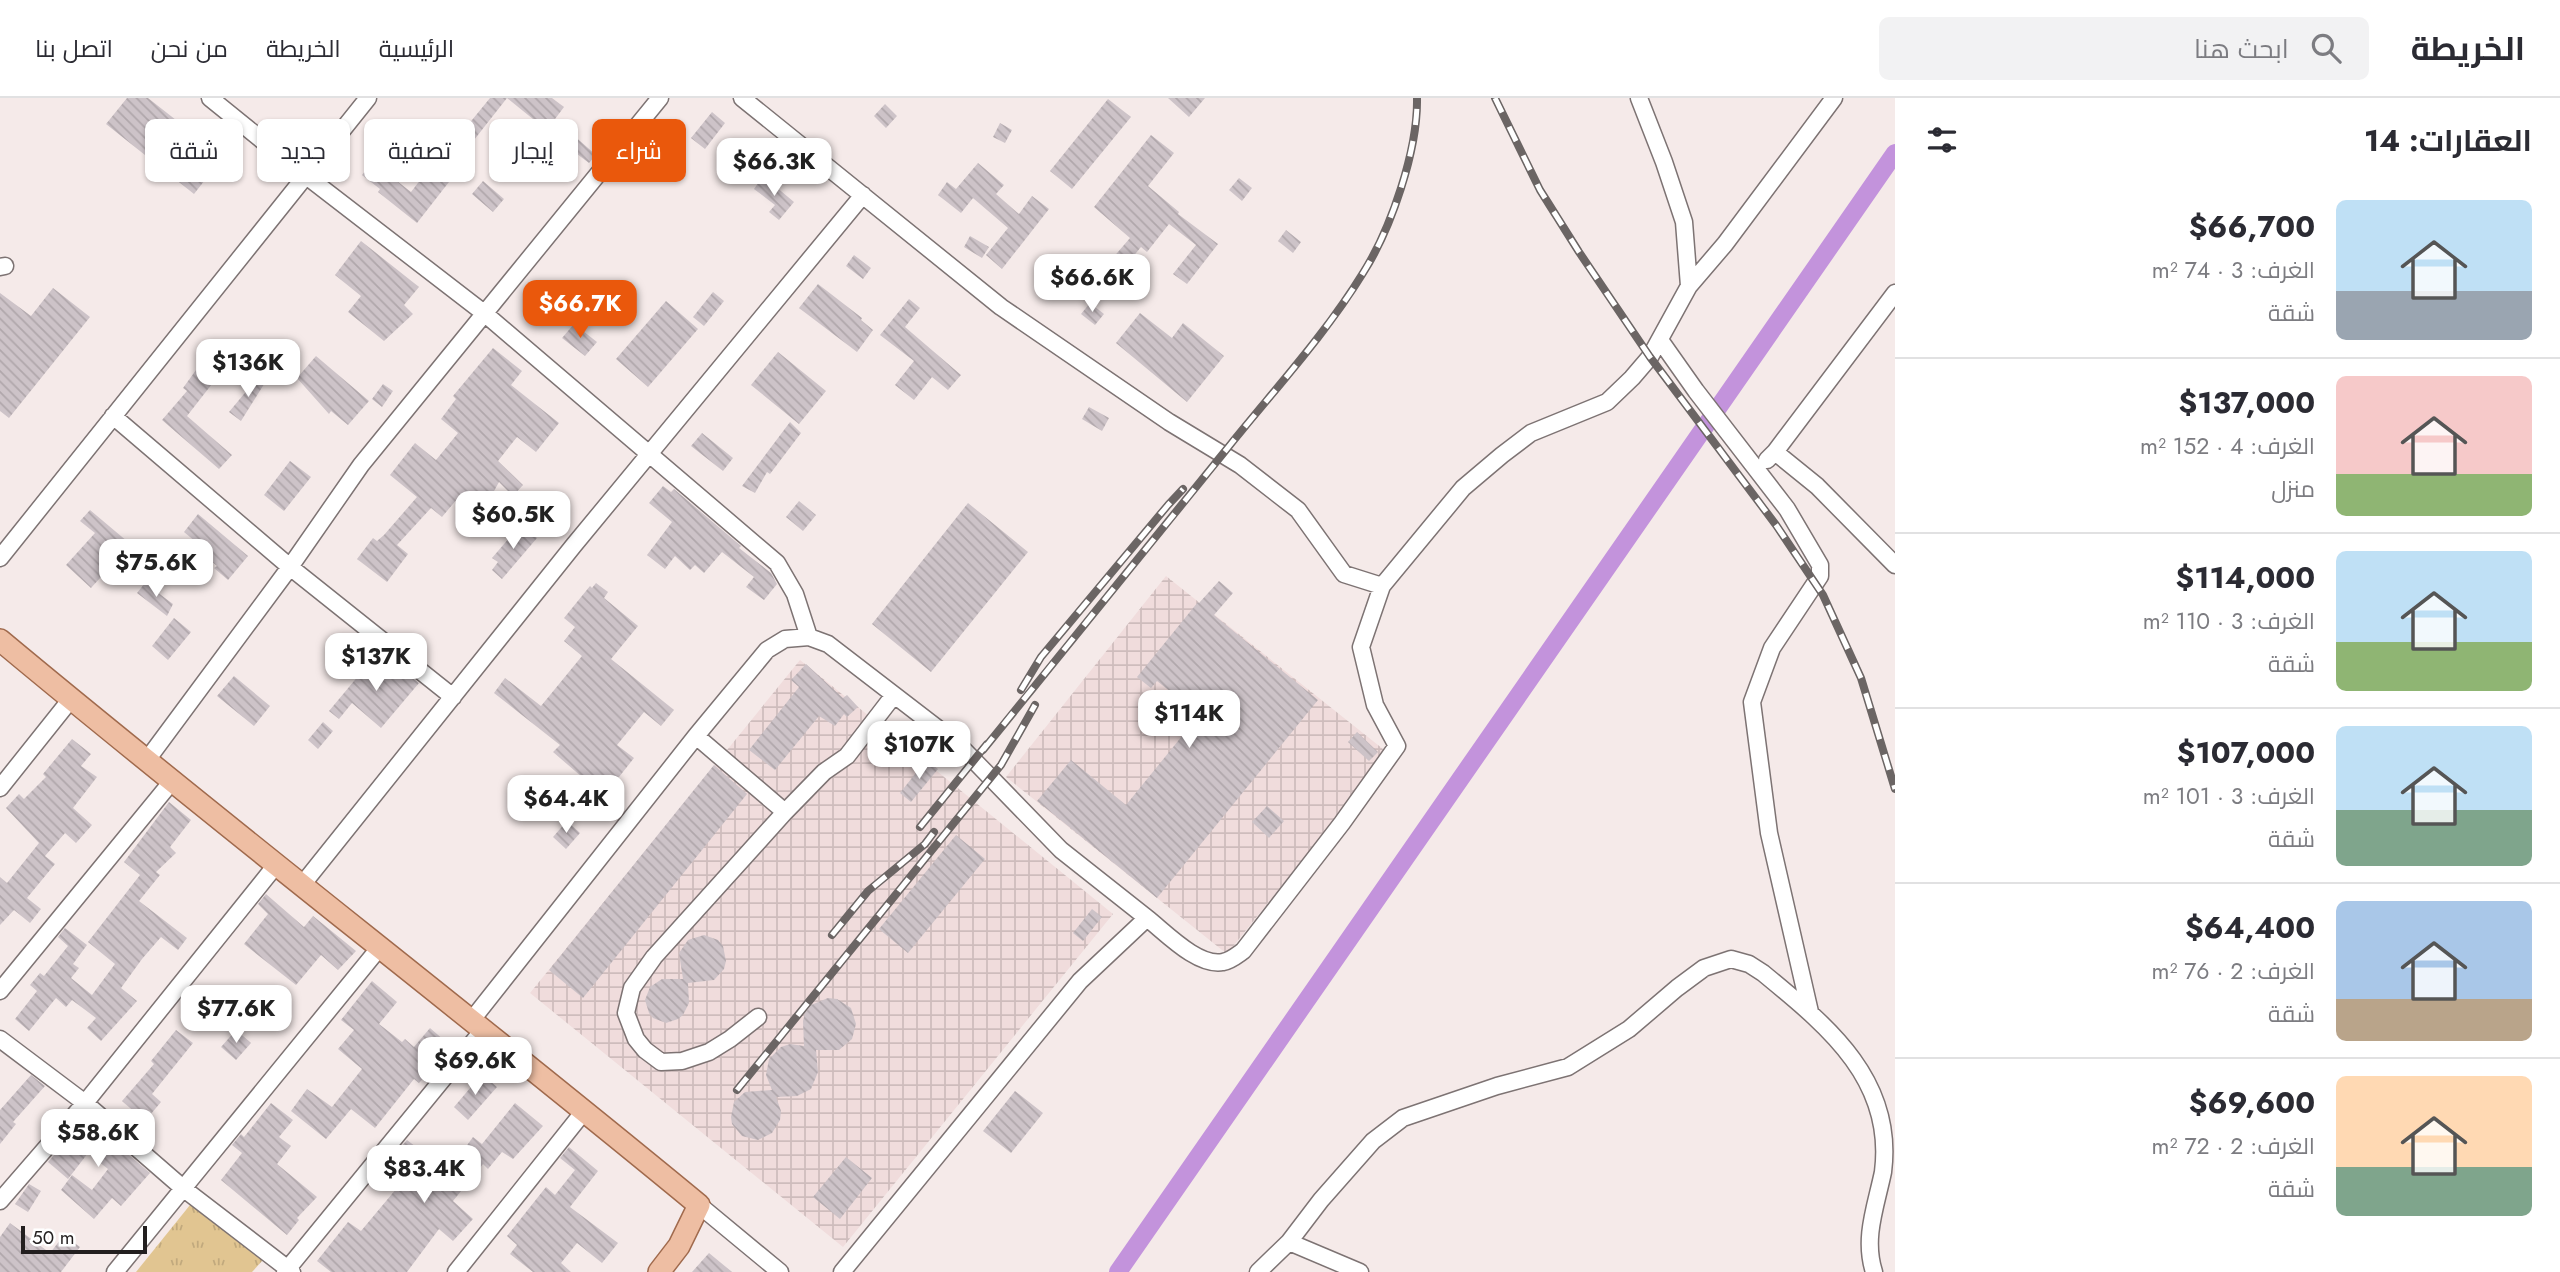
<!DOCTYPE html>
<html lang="ar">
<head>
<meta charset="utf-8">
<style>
	:root { --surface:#fff; --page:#f2f2f3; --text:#2b2b33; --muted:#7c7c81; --line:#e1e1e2; --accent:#ea580c }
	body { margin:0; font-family:Jost,Cairo,sans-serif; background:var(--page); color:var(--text); direction:rtl; height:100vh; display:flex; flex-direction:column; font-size:26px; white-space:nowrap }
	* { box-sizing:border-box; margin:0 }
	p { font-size:23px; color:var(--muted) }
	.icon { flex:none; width:38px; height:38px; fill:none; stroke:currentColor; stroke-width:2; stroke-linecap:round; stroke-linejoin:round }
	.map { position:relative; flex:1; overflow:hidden; direction:ltr }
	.side { display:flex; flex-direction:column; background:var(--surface); width:665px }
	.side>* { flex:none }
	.top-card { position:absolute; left:21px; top:21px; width:665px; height:63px; direction:rtl; display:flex; gap:14px }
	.scale { position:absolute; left:21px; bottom:18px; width:126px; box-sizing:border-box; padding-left:7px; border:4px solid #231f1f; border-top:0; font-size:19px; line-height:24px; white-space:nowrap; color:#231f1f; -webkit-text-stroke:5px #fff; paint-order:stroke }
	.price { position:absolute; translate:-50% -60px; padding:0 16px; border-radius:14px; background:#fff; color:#222; font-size:23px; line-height:46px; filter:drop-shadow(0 2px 4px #0008) }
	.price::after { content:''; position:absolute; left:50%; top:42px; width:21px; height:16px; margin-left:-10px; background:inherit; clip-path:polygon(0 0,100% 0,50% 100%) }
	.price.on { background:var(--accent); color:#fff }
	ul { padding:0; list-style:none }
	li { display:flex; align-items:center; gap:21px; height:175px; padding:0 28px }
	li+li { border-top:2px solid var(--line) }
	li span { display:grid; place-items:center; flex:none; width:196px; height:140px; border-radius:10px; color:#555 }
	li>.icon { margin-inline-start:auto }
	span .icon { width:84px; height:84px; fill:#fffc; stroke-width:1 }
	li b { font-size:30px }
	h2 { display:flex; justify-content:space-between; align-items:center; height:84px; padding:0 28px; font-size:30px }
	.pill { padding:0 24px; border-radius:10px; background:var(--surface); box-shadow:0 2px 5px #0004; font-size:24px; line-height:63px }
	.pill.on { background:var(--accent); color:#fff }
	header { display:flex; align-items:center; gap:42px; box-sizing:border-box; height:98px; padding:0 35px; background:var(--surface); border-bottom:2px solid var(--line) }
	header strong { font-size:33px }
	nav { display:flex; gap:38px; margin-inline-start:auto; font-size:24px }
	.search { width:490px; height:63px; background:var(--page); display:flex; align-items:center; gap:18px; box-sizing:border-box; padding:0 24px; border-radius:10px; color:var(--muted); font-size:26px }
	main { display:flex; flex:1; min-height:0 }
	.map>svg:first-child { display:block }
	.industrial { fill:url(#industrial-grid) }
	.park { fill:url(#park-tufts) }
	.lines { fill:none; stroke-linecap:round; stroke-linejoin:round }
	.canal { stroke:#c393dc; stroke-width:18 }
	.building { fill:url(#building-back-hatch) }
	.minor-casing { stroke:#7d7373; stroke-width:19 }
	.major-casing { stroke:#a06a4d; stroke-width:24 }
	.minor { stroke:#fff; stroke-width:16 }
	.major { stroke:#eebea3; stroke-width:21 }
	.rail-casing { stroke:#6b6564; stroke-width:8 }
	.rail { stroke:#fff; stroke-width:5; stroke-dasharray:16; stroke-linecap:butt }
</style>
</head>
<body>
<header>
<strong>الخريطة</strong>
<div class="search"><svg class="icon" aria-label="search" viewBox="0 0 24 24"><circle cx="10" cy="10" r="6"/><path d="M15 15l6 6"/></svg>ابحث هنا</div>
<nav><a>الرئيسية</a><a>الخريطة</a><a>من نحن</a><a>اتصل بنا</a></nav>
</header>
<main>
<section class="side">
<h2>العقارات: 14<svg class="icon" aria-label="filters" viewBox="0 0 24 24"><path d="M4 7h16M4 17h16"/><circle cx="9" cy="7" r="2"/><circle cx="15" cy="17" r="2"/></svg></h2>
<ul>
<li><span style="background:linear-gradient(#bfe0f5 65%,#9aa5b1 0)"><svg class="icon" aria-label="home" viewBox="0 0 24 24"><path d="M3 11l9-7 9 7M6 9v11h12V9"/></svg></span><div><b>$66,700</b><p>الغرف: 3 · 74 m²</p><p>شقة</p></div></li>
<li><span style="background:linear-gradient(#f6c9c9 70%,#8fb573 0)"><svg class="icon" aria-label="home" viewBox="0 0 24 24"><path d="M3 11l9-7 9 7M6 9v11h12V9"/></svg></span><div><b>$137,000</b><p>الغرف: 4 · 152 m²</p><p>منزل</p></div></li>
<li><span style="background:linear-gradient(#bfe0f5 65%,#8fb573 0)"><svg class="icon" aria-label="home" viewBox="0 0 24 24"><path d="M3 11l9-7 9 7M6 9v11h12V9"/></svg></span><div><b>$114,000</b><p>الغرف: 3 · 110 m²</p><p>شقة</p></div></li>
<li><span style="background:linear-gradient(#bfe0f5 60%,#7fa58c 0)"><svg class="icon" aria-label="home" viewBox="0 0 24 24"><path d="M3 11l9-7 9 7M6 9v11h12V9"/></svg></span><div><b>$107,000</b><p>الغرف: 3 · 101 m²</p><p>شقة</p></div></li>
<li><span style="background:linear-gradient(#a9c7e8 70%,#b9a48a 0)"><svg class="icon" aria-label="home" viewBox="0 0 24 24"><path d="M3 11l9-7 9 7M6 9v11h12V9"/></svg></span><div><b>$64,400</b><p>الغرف: 2 · 76 m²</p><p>شقة</p></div></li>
<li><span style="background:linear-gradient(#ffd9b3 65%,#7fa58c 0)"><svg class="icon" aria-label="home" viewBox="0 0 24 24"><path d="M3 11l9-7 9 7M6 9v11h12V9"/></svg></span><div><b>$69,600</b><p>الغرف: 2 · 72 m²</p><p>شقة</p></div></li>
</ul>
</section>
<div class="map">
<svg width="1895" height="1174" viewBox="0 0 1895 1174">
	<defs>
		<pattern id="industrial-grid" width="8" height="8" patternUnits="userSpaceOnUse" patternTransform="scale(1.75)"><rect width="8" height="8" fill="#f0dcdc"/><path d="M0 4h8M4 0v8" fill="none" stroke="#cebcbc"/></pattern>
		<pattern id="park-tufts" width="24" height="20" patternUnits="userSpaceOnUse" patternTransform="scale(1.75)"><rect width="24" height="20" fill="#e1c591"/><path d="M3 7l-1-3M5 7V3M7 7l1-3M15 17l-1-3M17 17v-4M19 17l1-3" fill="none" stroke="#c1a97d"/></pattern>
		<pattern id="building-back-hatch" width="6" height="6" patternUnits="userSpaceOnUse" patternTransform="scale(1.75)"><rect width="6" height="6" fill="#cdc3c8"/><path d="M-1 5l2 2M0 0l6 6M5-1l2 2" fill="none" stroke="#b0a7ab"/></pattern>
	</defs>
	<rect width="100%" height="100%" fill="#f5eae9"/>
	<path class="industrial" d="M1166 478 1388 655 1227 856 1006 679Z
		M800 562 1113 816 843 1149 530 895Z"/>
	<path class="park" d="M190 1107 263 1162 252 1174H136Z"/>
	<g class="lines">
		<path class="canal" d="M1118 1174 1895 55"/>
	</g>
	<path class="building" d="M127 0H148L223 59 194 96 106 26Z
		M490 0H552L564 9 555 21 596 57 589 65 573 53 572 55 560 43 507 0 474 42 463 33Z
		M1168 0H1205L1189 19Z
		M1108 1 1131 19 1072 91 1050 73Z
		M885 6 897 18 886 30 874 18Z
		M712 14 725 25 705 51 691 40Z
		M1000 25 1012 32 1005 45 993 39Z
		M399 30 431 55 423 65 402 48 383 72 411 94 437 60 456 75 417 125 378 94 380 91 362 77Z
		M1151 37 1174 55 1148 88 1179 114 1178 116 1218 146 1187 186 1173 176 1196 147 1169 126 1147 154 1141 149 1116 179 1105 169 1130 140 1094 109Z
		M978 65 1004 87 996 96 1019 116 1032 98 1049 111 1002 171 986 157 1008 130 973 100 961 115 938 97 947 84 956 91Z
		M763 78 794 104 779 122 769 114 775 107 754 91Z
		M1239 80 1252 90 1242 103 1229 92Z
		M483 83 504 101 493 114 472 96Z
		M1286 132 1301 144 1293 155 1278 143Z
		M970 138 989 149 982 160 964 149Z
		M361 143 419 189 404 207 413 216 384 243 348 214 361 198 335 177Z
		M854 157 871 170 863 181 846 168Z
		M1055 162 1073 178 1063 190 1044 175Z
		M818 186 862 220 861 222 873 232 857 254 799 210Z
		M53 190 90 219 9 320 0 313V195L31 218Z
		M713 194 724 203 704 228 693 219Z
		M909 201 920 210 905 229 961 277 948 292 932 279 914 302 895 287 914 263 880 237Z
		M666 203 698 231 648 289 616 261Z
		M1090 205 1104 216 1095 227 1081 216Z
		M1140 215 1172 240 1183 225 1224 258 1187 304 1116 245Z
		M574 226 597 244 585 258 562 240Z
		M223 243 237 254 187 318 232 357 219 371 162 322 187 293 183 290 196 272 199 274Z
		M493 250 522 273 511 287 559 325 536 354 517 339 498 363 523 387 513 398 499 384 483 413 458 400 442 419 431 410 397 447 408 456 387 484 357 461 373 440 377 443 384 437 417 399 390 377 415 345 436 362 458 335 441 321 456 301 453 298Z
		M778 254 826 293 799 326 751 287Z
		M316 258 369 303 348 327 331 313 329 316 297 280Z
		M259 278 266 283 241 323 229 314Z
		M383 286 393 293 382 309 372 301Z
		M1089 309 1109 320 1102 333 1082 321Z
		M790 324 801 335 770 376 767 374 755 395 742 388Z
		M702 335 733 360 723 373 691 348Z
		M290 363 311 379 284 413 264 397Z
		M663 388 671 394 674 391 741 448 739 450 771 475 777 486 764 502 746 489 754 479 722 454 704 475 695 467 690 472 675 458 665 471 647 457 672 424 649 405Z
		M799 403 816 417 803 433 786 419Z
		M968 405 1028 454 931 574 872 526Z
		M90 412 128 444 117 457 119 459 91 490 66 467 95 435 80 423Z
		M198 416 248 458 228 482 214 470 217 468 193 448 196 444 184 434Z
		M521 426 537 440 502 481 492 472 498 464 492 460Z
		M1219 483 1233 495 1214 517 1318 602 1157 800 1037 703 1071 662 1126 707 1191 627 1178 616 1186 606 1157 583 1151 590 1137 579 1198 504 1199 505Z
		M145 485 173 506 167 518 137 495Z
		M596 485 608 494 604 500 638 528 611 561 674 612 661 628 644 614 617 647 634 660 604 698 553 654 560 647 494 595 505 580 541 608 582 558 564 543 575 529 564 520 590 488 592 490Z
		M174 520 191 534 168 562 152 548Z
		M374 559 396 579 402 572 419 585 381 630 352 605 339 621 329 613Z
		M806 566 843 600 847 597 858 609 847 619 844 616 835 628 819 618 775 672 749 652 799 589 791 582Z
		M234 578 270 608 254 628 217 598Z
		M323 624 333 633 318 651 308 642Z
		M1357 634 1378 654 1369 663 1348 644Z
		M72 641 91 656 81 668 97 679 73 710 92 727 76 745 65 735 45 758 55 766 27 800 41 811 30 825 14 812 0 827V779L7 785 39 745 6 710 19 696 24 701 46 679 43 676Z
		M926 662 938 671 911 704 900 695Z
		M714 667 747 696 583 900 549 872Z
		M169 704 191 722 170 749 176 755 156 774 160 777 139 803 187 840 178 852 161 839 142 861 121 890 137 903 101 943 87 930 96 920 72 902 66 909 56 900 29 933 15 921 37 893 30 887 40 875 44 878 68 848 58 839 65 830 87 847 73 866 79 870 71 880 92 897 115 866 88 844 140 777 124 764Z
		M1267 708 1284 723 1269 740 1252 724Z
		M567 723 580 735 566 751 553 739Z
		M956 737 985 761 908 855 879 831Z
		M266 796 304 829 313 818 356 853 338 872 321 857 296 887 244 846 268 816 258 806Z
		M1092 811 1102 819 1083 843 1073 835Z
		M704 837 718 842 723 848 726 863 724 871 714 882 688 885 689 905 683 917 678 921 666 925 653 920 649 915 645 902 650 889 662 881H683L679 855 688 842Z
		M372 883 397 904 379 926 402 944 405 941 414 949 430 930 445 943 425 967 431 972 419 985 414 981 375 1030 351 1011 326 1041 291 1013 307 991 332 1009 362 971 338 951 354 932 341 922Z
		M828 900 837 901 851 910 856 926 852 941 839 952H816L818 974 811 991 797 998 776 999 781 1013 780 1022 772 1035 758 1042 742 1038 732 1026 731 1019 734 1004 745 994 772 992 766 977 769 961 781 949 790 946 804 948 803 923 805 915 811 907Z
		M176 932 193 945 152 996 161 1004 145 1023 122 1003 154 966 151 963Z
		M236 932 251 945 236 962 221 949Z
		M482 976 497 989 468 1022 454 1009Z
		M31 977 45 988 13 1024 16 1026 0 1046V1012Z
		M1015 993 1043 1015 1011 1055 983 1033Z
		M271 1005 293 1022 279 1039 291 1048 277 1066 317 1099 297 1120 299 1122 287 1137 221 1082 242 1055 232 1047 241 1036 244 1039Z
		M515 1005 543 1028 513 1061 502 1054 488 1071 483 1066 453 1103 473 1121 453 1143 439 1131 407 1174H331L317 1163 348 1124 361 1133 417 1066 400 1050 407 1042 455 1079 473 1057 465 1050 473 1039 482 1046Z
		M86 1020 150 1075 121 1108 112 1100 94 1121 61 1092 72 1077 92 1092 108 1071 88 1055 68 1081 48 1064Z
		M569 1049 598 1073 570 1109 618 1145 602 1165 577 1145 561 1165 571 1174H533L510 1156 517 1147 507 1138 546 1089 555 1097 575 1072 560 1060Z
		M846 1059 872 1080 840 1121 813 1099Z
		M29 1086 41 1093 28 1114 15 1106Z
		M10 1125 50 1155 64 1137 80 1149 61 1174H0V1139Z
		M709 1155 732 1174H692Z"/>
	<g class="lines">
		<g class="minor-casing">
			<path id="minor" d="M210 0 305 77 484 215 777 465 795 496 809 539
				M742 0 1001 209 1169 324 1240 367 1298 412 1344 476 1382 488
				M0 169 5 168
				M1689 188 1725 146 1834 0
				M1660 242 1696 293 1787 411 1820 467V478L1772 550 1752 604 1769 735 1810 914
				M113 318 290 469 453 599
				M1775 354 1895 195
				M1767 362 1775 354 1817 388 1895 467
				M0 460 368 0
				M696 638 785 714
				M147 662 290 469 361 367 660 0
				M0 690 71 601
				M302 787 574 447 863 97
				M0 893 173 682
				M758 919 730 941 709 954 682 963 661 964 645 952 636 941 626 915 632 890 654 859 785 714 824 674 847 658 894 597
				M471 923 696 638 767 552 785 541 809 539 828 546 958 646 1061 752 1147 820
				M0 941 85 1005 184 1091 292 1174
				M0 1103 85 1005 276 767
				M699 1107 780 1174
				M1289 1144 1360 1174
				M115 1174 380 849
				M285 1174 483 932
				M456 1174 585 1012
				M842 1174 1080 883 1147 820C1166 835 1198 869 1223 864 1230 863 1236 858 1243 853L1342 725 1397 648 1375 607 1361 549 1382 488 1463 390 1502 357 1531 335 1607 304 1632 280 1650 259 1689 188 1684 124 1664 64 1639 0
				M1258 1174 1289 1144 1321 1102 1373 1043 1403 1020 1497 988 1568 969 1629 931 1677 890 1704 870 1731 861 1749 866 1763 875C1826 927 1895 981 1883 1074 1876 1108 1863 1140 1874 1174"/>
		</g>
		<g class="major-casing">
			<path id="major" d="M0 542C230 734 468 916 699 1107L679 1148 659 1174"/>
		</g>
		<use href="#minor" class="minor"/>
		<use href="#major" class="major"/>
		<g class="rail-casing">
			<path id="rail" d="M1495 0 1540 92 1579 154 1650 259 1776 427 1823 497 1861 580 1895 691
				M1021 592 1041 559 1168 407 1183 391
				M983 652C1065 550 1148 449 1230 347 1275 291 1325 237 1363 175 1391 131 1418 52 1417 0
				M920 729 987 646
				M832 837 868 793 925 746 934 734
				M737 992 1001 667 1035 607"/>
		</g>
		<use href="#rail" class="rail"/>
	</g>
</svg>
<div class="scale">50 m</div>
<b class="price" style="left:774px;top:100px">$66.3K</b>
<b class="price" style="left:1092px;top:216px">$66.6K</b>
<b class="price on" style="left:580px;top:242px">$66.7K</b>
<b class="price" style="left:248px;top:301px">$136K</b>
<b class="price" style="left:513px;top:453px">$60.5K</b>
<b class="price" style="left:156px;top:501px">$75.6K</b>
<b class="price" style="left:376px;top:595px">$137K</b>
<b class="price" style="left:1189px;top:652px">$114K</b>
<b class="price" style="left:919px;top:683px">$107K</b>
<b class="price" style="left:566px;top:737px">$64.4K</b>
<b class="price" style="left:236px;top:947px">$77.6K</b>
<b class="price" style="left:475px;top:999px">$69.6K</b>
<b class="price" style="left:98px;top:1071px">$58.6K</b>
<b class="price" style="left:424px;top:1107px">$83.4K</b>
<div class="top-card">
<a class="pill on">شراء</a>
<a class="pill">إيجار</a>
<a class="pill">تصفية</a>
<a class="pill">جديد</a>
<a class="pill">شقة</a>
</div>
</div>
</main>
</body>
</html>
